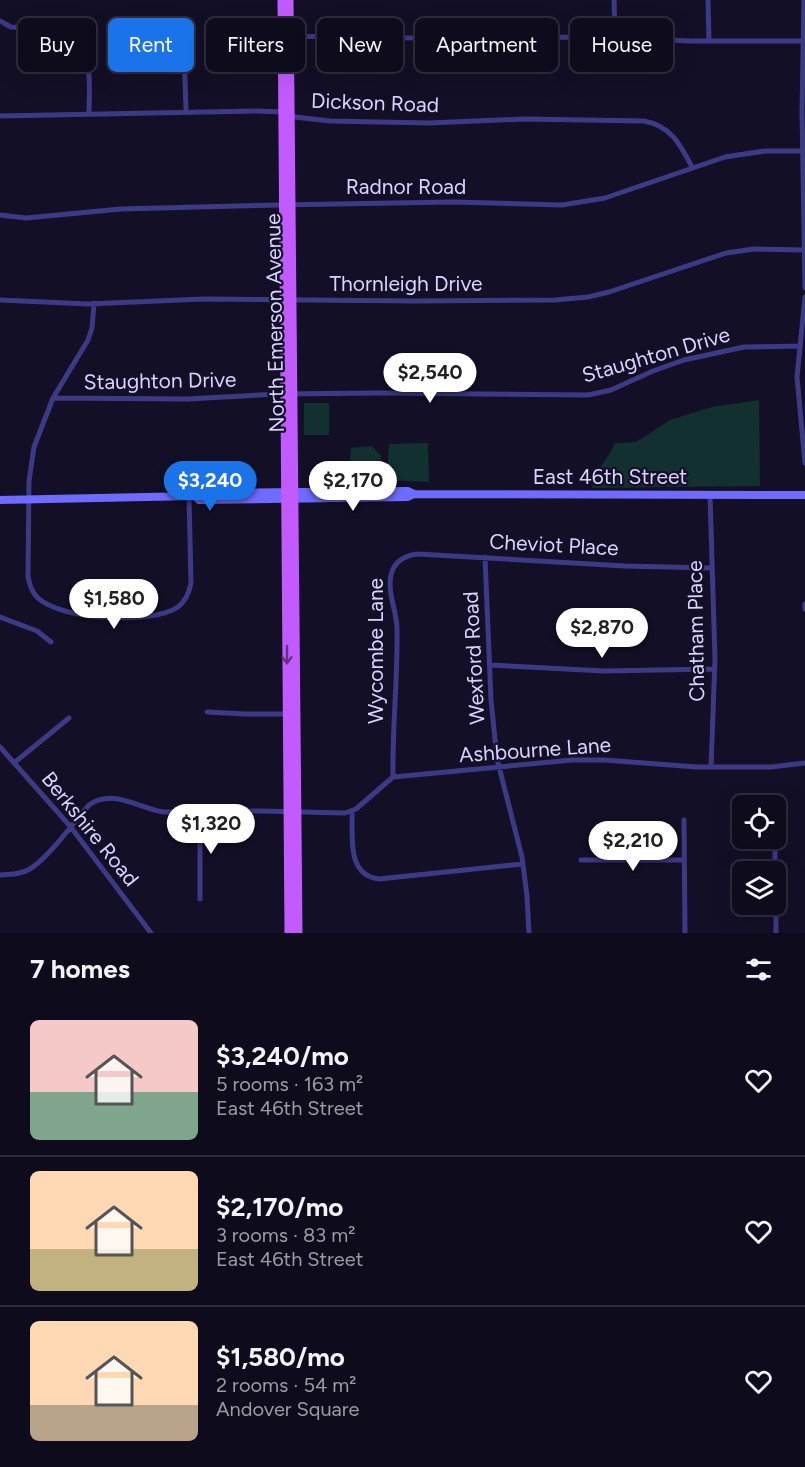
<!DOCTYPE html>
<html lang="en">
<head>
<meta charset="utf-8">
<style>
	:root { --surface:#0e0b1c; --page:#1c1929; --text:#f1f3f6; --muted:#9b9ba3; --line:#2e2b3b; --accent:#1a73e8 }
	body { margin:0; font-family:Figtree,sans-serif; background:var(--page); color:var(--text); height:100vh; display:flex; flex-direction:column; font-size:22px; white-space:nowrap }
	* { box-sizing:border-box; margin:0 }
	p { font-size:20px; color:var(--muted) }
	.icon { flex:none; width:33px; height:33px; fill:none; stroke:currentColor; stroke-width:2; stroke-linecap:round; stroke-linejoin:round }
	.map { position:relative; height:933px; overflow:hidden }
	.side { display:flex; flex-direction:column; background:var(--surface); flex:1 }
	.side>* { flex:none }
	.hud { position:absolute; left:18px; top:18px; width:770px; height:54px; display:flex; gap:12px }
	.tools { position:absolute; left:732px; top:795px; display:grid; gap:12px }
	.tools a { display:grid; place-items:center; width:54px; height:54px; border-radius:9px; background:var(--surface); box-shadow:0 6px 24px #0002,0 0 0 2px var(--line); font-size:30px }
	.price { position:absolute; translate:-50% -51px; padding:0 14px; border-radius:21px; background:#fff; color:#222; font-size:20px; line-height:39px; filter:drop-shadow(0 2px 3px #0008) }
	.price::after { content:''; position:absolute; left:50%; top:36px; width:18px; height:14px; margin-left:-9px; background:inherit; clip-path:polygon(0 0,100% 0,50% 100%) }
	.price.selected { background:var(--accent); color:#fff }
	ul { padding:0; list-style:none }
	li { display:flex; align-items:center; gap:18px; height:150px; padding:0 30px }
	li+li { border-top:2px solid var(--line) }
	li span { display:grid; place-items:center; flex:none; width:168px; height:120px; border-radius:9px; color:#555 }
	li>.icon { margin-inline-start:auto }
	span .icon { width:72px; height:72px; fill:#fffc; stroke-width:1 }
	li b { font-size:26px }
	h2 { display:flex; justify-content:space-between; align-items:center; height:72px; padding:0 30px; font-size:26px }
	.tag { padding:0 21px; border-radius:9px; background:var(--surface); box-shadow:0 6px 24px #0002,0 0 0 2px var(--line); font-size:21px; line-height:54px }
	.tag.selected { background:var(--accent); color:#fff }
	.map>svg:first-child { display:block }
	.green { fill:#12302f }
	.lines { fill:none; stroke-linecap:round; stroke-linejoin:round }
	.minor { stroke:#3d3a85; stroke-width:5 }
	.secondary { stroke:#6f6bff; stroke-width:8 }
	.primary { stroke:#c25bff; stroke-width:9 }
	.oneway { stroke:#623188 }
	.labels { text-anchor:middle; stroke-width:4.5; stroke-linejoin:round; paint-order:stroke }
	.street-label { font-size:21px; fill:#d9d4ff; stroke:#130f26 }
</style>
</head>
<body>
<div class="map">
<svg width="805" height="933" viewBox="0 0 805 933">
	<rect width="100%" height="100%" fill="#130f26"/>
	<path class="green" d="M759 400 760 486 592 488C595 468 607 462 615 443L636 442 670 420 712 407Z
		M304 403H329V435H304Z
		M428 443 429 482 389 480 387 477 389 444Z
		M372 446 381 456 382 480 354 478 349 473 351 448Z"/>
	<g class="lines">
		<path class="minor" d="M614 0 615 37
			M708 0 709 41
			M804 0 802 111 805 288
			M0 21 11 27 59 29C96 39 89 83 89 113
			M287 36 391 38 622 37 688 41H804
			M184 49 190 41V31L184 28 180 29C175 36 180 43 184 49L186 111
			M0 116 257 111 282 112 295 117 330 121 429 123 524 119 644 121C671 126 680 144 692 167
			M0 215 26 218 121 209 277 205 453 202 562 205 605 198 725 157 765 151H805
			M805 297 797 377 805 463
			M0 300 88 304 203 299 416 301 555 300 588 297 609 292 726 253 754 249 805 250
			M94 303 92 328 88 340 53 398 34 447 29 481 28 577C30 585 32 593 38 598 61 620 152 625 178 607 186 601 189 593 191 583L189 496
			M53 398 188 399 277 394 380 393 588 395 611 390 653 371 684 360 744 347 800 346
			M710 495 715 659 711 767
			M485 557 491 700 497 759 522 857 527 896 529 933
			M805 604V609
			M0 617 37 631 51 642
			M490 665 604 671 714 669
			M207 712 245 714H290
			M0 747 70 826 151 933
			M14 763 69 718
			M393 777C392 727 398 678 397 629 397 612 387 592 391 575 394 561 406 555 418 554L625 566 712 568
			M352 811C353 836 346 875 379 879L523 864
			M200 812V899
			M684 820 685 933
			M775 838V872
			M581 860H684
			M0 875C10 874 19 875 28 870 46 861 74 822 89 805 113 788 138 808 163 812L261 811 345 813 356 809 393 777 572 760H604L697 767H771L805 763
			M776 897V933"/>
		<path class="secondary" d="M195 496 199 500 408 497 414 494
			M0 500 195 496 199 493 408 491 414 494 805 495"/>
		<path class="primary" d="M282 0 289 933
			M289 0 298 933"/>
	</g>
	<defs><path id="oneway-shaft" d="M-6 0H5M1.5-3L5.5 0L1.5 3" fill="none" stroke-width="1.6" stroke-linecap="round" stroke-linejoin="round" transform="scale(1.5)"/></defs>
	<use class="oneway" href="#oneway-shaft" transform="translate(287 655) rotate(90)"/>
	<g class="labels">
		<g class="street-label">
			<text transform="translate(375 103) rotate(2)" y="7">Dickson Road</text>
			<text x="406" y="194">Radnor Road</text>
			<text x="406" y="291">Thornleigh Drive</text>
			<text transform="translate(275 323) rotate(-91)" y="7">North Emerson Avenue</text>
			<text transform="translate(656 355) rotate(-16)" y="7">Staughton Drive</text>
			<text transform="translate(160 381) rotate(-1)" y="7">Staughton Drive</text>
			<text x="610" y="484">East 46th Street</text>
			<text transform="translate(554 545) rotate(3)" y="7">Cheviot Place</text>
			<text transform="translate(696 631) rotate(-91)" y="7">Chatham Place</text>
			<text transform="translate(376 651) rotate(-90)" y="7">Wycombe Lane</text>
			<text transform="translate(474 658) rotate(-93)" y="7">Wexford Road</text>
			<text transform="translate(535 750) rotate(-4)" y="7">Ashbourne Lane</text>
			<text transform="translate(90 829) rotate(51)" y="7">Berkshire Road</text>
		</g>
	</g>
</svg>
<div class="tools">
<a><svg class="icon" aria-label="locate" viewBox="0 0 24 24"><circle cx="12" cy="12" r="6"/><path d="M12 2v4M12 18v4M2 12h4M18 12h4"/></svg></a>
<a><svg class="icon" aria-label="layers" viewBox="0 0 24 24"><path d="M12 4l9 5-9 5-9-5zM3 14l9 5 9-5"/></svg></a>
</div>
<b class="price" style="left:430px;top:404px">$2,540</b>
<b class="price selected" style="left:210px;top:512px">$3,240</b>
<b class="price" style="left:353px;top:512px">$2,170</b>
<b class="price" style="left:114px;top:630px">$1,580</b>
<b class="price" style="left:602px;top:659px">$2,870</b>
<b class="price" style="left:211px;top:855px">$1,320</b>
<b class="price" style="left:633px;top:872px">$2,210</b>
<div class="hud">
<a class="tag">Buy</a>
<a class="tag selected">Rent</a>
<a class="tag">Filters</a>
<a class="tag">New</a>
<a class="tag">Apartment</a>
<a class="tag">House</a>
</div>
</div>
<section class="side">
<h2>7 homes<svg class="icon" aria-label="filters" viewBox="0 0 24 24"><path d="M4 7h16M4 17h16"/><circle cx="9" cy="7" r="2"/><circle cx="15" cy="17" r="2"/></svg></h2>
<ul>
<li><span style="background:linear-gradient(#f6c9c9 60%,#7fa58c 0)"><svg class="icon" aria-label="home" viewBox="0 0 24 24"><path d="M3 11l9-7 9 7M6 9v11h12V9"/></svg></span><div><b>$3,240/mo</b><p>5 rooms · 163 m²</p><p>East 46th Street</p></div><svg class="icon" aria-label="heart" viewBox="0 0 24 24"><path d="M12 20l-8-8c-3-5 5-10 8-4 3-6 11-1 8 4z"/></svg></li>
<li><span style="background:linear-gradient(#ffd9b3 65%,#c2b280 0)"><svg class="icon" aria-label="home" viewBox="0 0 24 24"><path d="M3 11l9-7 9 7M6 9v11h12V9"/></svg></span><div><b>$2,170/mo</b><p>3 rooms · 83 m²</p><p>East 46th Street</p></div><svg class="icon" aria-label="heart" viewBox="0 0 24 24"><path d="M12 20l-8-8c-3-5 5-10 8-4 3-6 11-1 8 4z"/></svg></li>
<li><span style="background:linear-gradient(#ffd9b3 70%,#b9a48a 0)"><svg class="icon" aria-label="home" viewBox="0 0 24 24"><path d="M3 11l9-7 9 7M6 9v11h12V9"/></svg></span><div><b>$1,580/mo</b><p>2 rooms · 54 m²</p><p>Andover Square</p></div><svg class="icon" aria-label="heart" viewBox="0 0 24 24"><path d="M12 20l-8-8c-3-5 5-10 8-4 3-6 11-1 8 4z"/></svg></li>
</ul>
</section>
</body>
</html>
